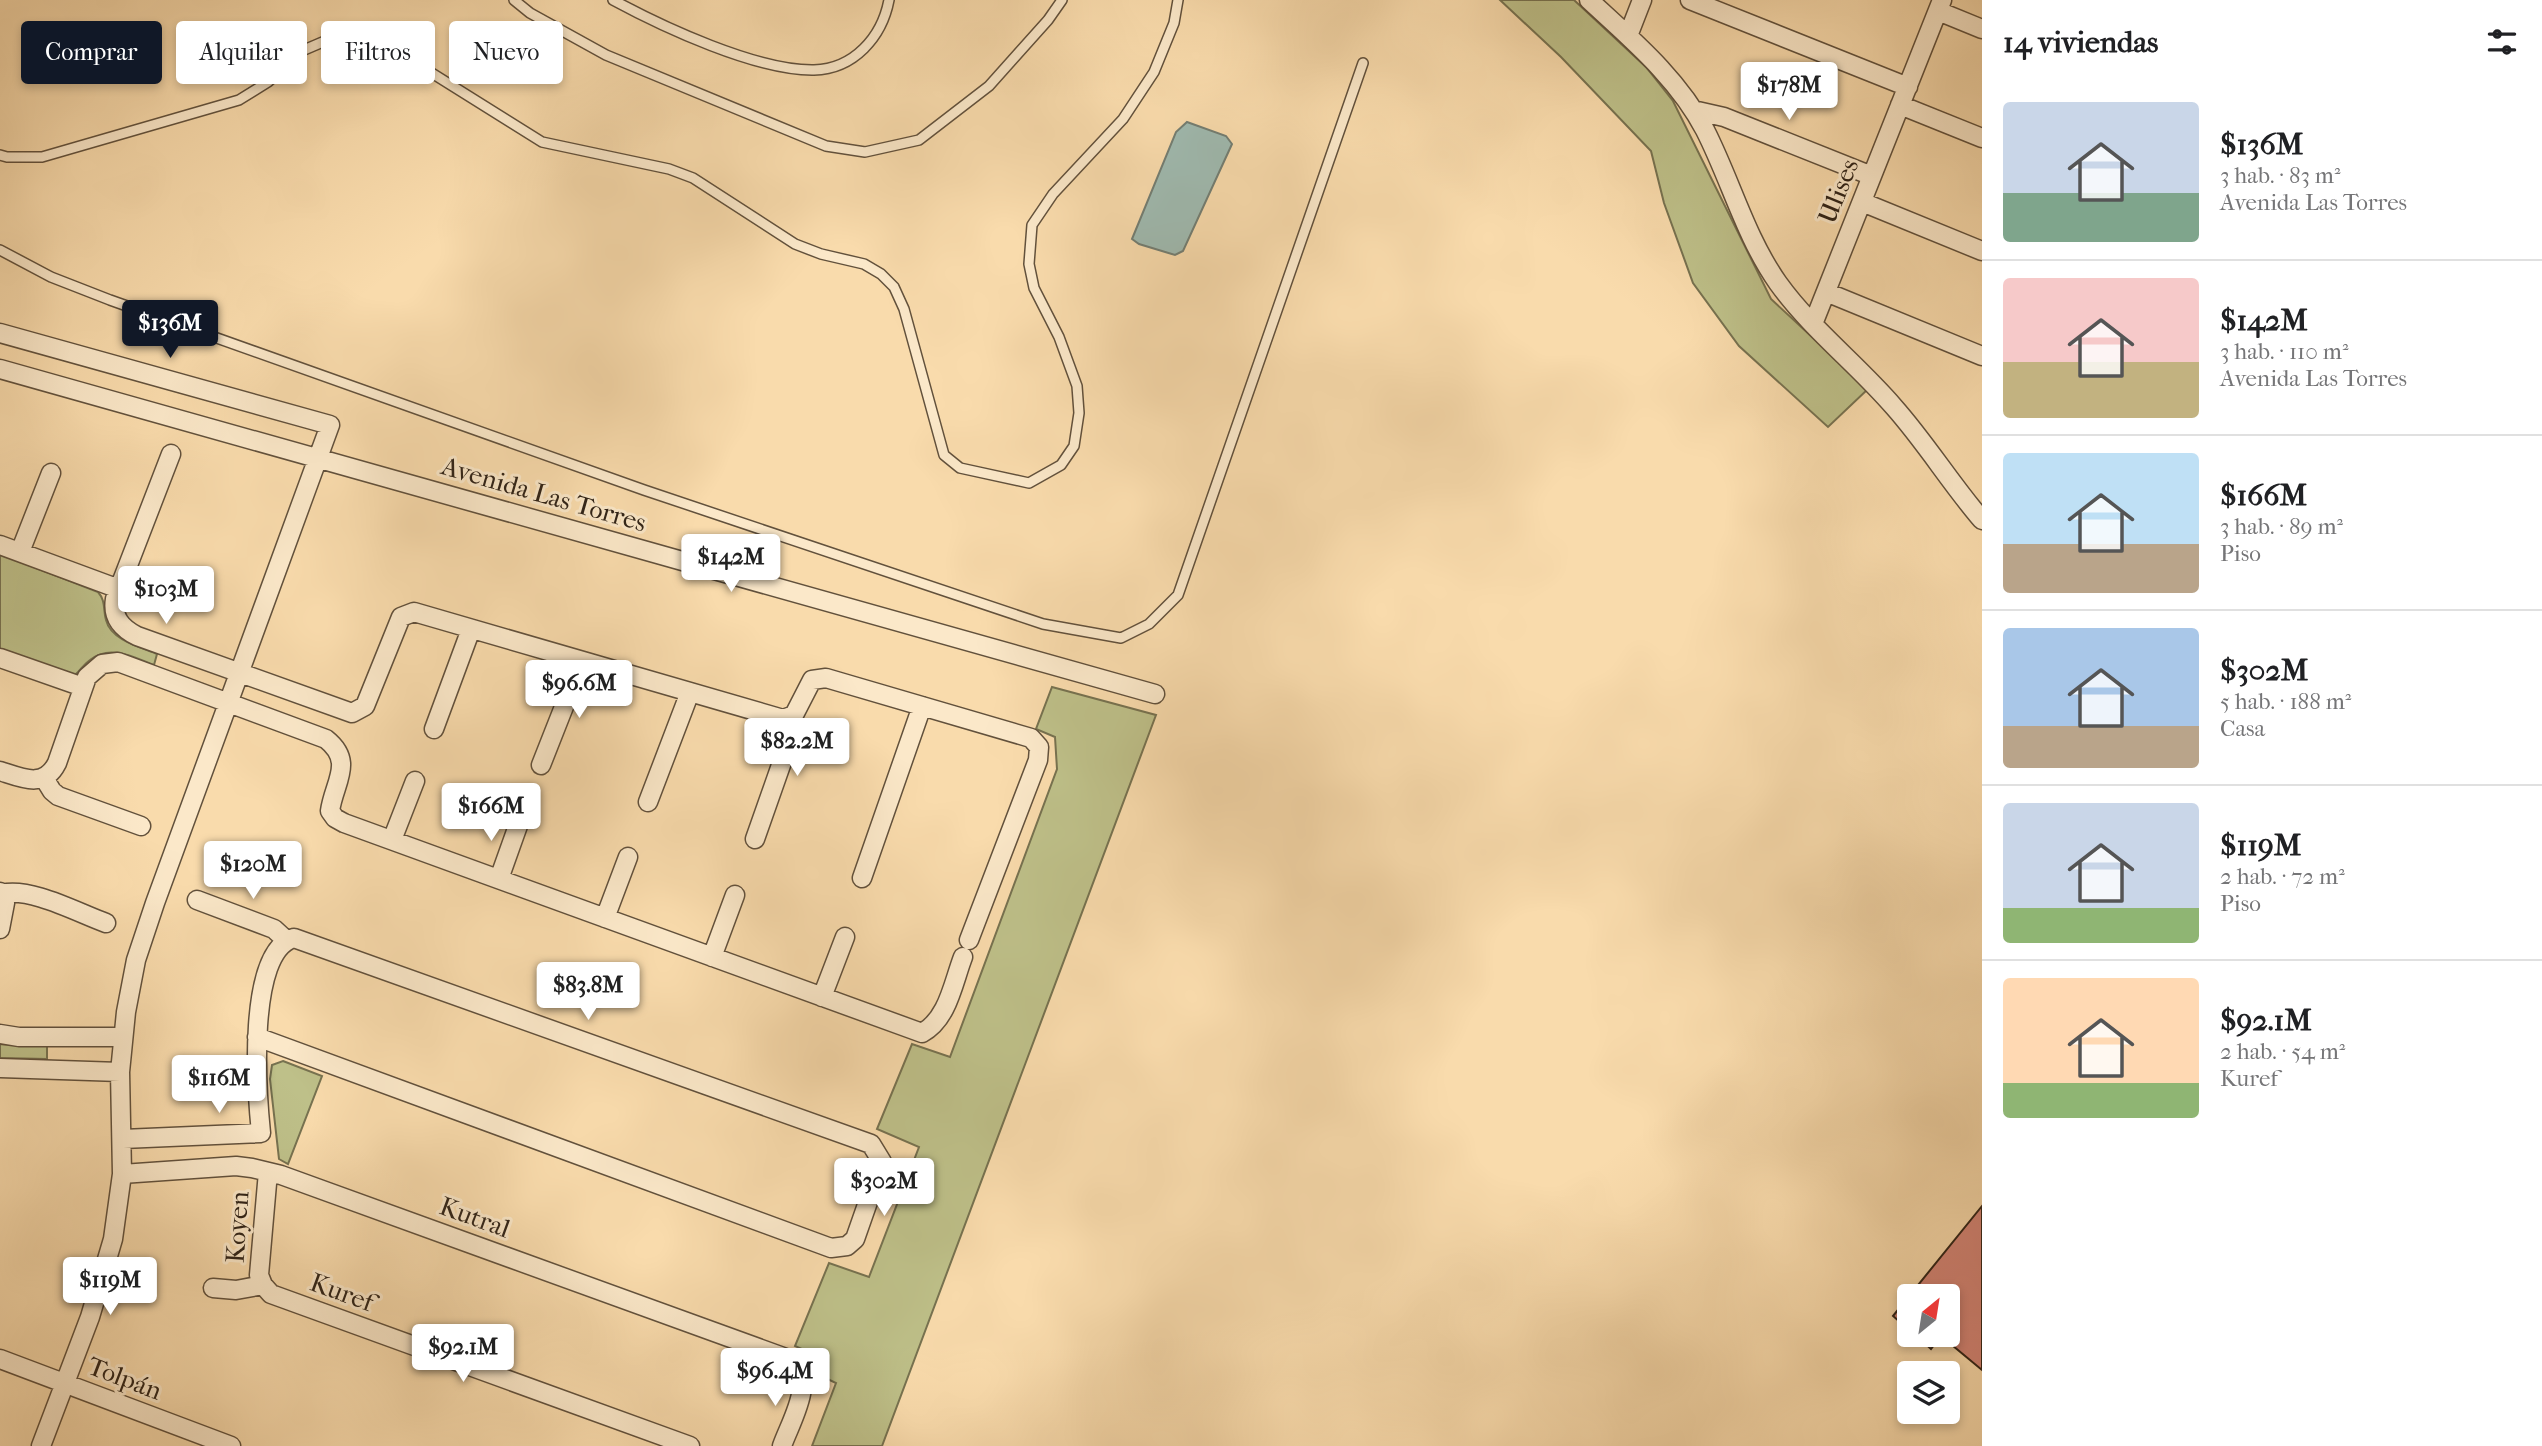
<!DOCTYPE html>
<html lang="es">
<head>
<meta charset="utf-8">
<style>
	:root { --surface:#fff; --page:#f2f2f2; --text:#202124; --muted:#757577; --line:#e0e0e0; --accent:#111827 }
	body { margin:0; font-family:"IM FELL French Canon",serif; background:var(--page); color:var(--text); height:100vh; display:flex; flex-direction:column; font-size:26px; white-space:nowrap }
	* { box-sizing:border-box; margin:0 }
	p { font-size:23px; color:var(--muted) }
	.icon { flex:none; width:38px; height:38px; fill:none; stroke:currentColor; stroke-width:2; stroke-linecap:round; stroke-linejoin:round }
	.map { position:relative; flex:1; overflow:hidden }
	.sheet { display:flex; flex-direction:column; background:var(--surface); width:560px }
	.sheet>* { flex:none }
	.guide { position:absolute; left:21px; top:21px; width:665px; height:63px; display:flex; gap:14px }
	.needle { width:46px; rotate:30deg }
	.buttons { position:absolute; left:1897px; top:1284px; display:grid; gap:14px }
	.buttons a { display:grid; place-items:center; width:63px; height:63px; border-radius:7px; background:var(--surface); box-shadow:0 4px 10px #0003; font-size:35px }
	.price { position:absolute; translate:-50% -60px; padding:0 16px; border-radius:7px; background:#fff; color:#222; font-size:23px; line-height:46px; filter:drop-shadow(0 2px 4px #0008) }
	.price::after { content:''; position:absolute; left:50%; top:42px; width:21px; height:16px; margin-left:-10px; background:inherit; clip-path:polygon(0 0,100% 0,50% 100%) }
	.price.current { background:var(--accent); color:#fff }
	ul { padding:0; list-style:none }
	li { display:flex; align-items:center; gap:21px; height:175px; padding:0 21px }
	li+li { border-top:2px solid var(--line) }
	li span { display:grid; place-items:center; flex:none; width:196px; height:140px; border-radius:7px; color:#555 }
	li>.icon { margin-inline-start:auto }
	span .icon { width:84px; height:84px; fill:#fffc; stroke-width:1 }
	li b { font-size:30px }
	h2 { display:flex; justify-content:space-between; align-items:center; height:84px; padding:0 21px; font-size:30px }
	.chip { padding:0 24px; border-radius:7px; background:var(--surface); box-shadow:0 4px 10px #0003; font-size:24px; line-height:63px }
	.chip.current { background:var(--accent); color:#fff }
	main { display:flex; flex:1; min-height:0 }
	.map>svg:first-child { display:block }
	.green { fill:#bec089; stroke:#777250; stroke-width:2 }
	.water { fill:#9fbab0; stroke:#737e73; stroke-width:2 }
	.building { fill:#d38476; stroke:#302317; stroke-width:2 }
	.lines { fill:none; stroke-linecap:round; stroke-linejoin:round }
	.service-casing { stroke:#62513c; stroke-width:12 }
	.minor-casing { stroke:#62513c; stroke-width:21 }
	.service { stroke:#fbe8c9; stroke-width:9 }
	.minor { stroke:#fbe8c9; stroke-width:18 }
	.labels { text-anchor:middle; stroke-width:6; stroke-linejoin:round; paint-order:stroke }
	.street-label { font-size:26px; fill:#302317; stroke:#fbe8c9 }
</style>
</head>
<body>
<main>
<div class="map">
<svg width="1982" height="1446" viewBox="0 0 1982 1446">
	<rect width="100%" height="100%" fill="#f9dbac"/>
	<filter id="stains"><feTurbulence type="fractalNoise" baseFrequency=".00286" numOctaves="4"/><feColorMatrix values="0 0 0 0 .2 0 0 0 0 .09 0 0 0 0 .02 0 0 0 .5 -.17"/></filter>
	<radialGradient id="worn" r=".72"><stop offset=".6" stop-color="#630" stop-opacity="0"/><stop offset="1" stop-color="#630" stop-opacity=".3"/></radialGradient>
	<path class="green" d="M1500 0H1574L1646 67 1673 101 1771 299 1868 389 1828 427 1739 346 1693 283 1664 203 1651 151 1561 57Z
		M0 554 98 592C106 601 103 610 106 620 111 640 140 647 157 654L154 665C133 657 110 644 90 660 84 664 80 671 74 676L0 652Z
		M1052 687 1156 715 882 1446H812L836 1383 817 1374 824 1359 795 1346 829 1263 869 1277 919 1147 877 1129 912 1044 950 1057 1057 769 1055 737 1036 729Z
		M0 1044 47 1046V1059L0 1058Z
		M283 1061 322 1076 288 1164 279 1159 270 1079 272 1065Z"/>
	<path class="water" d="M1187 122 1226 136 1232 144 1183 251 1175 255 1139 244 1132 239 1176 132Z"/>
	<path class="building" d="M1982 1206V1370L1941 1336 1931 1349 1916 1335H1948V1297H1909V1330L1893 1316Z"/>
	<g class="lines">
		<g class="service-casing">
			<path id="service" d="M514 0 530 13 606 55 826 146 865 152 919 140 989 86 1048 20 1062 0
				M613 0C663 27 757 71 814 70 854 69 882 37 889 0
				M0 155 7 157H42L239 100 268 82 304 50 339 35 361 37 395 50 542 142 669 169 693 178 795 244 821 254 864 264 881 274 894 287 904 309 944 455 960 468 1029 483 1061 465 1074 446 1079 413 1077 386 1059 337 1034 288 1029 264 1032 225 1053 194 1123 119 1154 72 1174 23 1178 0
				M0 250 51 277 110 300 644 490 1043 624 1121 638 1149 624 1178 595 1363 63"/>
		</g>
		<g class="minor-casing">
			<path id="minor" d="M1589 0C1631 39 1678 78 1705 130 1731 181 1745 236 1778 283 1811 329 1857 364 1894 407 1926 443 1951 484 1982 520
				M1690 0 1908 87
				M1938 11 1982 29
				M1628 36 1642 0
				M1900 105 1982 138
				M1693 110 1724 117 1872 176
				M1862 202 1982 251
				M1826 292 1982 356
				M1813 324 1942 0
				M0 333 330 425 155 903 136 960 126 1012 120 1072 122 1174 113 1239 90 1317 41 1446
				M0 369 1155 694
				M171 454 115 599C112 617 121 628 137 636L352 713 365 706 401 617 414 612 783 719 794 715 812 680 826 678 1031 738 1039 747 1038 760 969 940
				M0 545 119 589
				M20 552 51 473
				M0 658 83 687
				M434 729 471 629
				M541 765 582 661
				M0 771C22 778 44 789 57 763L87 677 102 664 118 662 326 739C355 762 334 782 330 811L335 818 344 823 922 1033C948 1019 953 983 963 957
				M44 778 52 791 58 796 141 826
				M648 802 690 692
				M755 839 794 728 789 717
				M392 840 415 781
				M862 878 922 706
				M499 879 520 820
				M0 892 5 903 0 929
				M2 894C31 887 78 913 106 923
				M197 900 274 929 286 940
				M605 918 628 857
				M712 957 735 895
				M822 997 845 937
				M0 1034 19 1037H123
				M0 1068 120 1072
				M123 1139 261 1133C257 1094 246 951 294 938L871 1144 882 1162 855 1239 847 1246 831 1248 257 1037
				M268 1172 259 1275 263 1285 271 1294 690 1446
				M122 1174 236 1166 252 1168 281 1175 786 1358C820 1375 791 1420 782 1446
				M213 1288 236 1290 263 1285
				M0 1359 231 1446"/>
		</g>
		<use href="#service" class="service"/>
		<use href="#minor" class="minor"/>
	</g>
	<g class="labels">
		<g class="street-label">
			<text transform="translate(1838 191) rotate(-68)" y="9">Ulises</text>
			<text transform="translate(544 494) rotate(16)" y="9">Avenida Las Torres</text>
			<text transform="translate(475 1217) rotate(20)" y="9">Kutral</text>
			<text transform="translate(237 1227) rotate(-86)" y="9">Koyen</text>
			<text transform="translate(342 1292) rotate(20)" y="9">Kuref</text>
			<text transform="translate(125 1378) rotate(21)" y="9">Tolpán</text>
		</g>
	</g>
	<rect width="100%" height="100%" filter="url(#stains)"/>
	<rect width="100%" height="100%" fill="url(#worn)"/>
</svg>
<div class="buttons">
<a><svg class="needle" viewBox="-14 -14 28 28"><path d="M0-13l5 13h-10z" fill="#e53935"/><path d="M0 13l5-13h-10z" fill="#757577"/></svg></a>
<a><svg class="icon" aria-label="layers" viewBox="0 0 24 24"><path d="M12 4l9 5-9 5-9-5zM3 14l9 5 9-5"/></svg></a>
</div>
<b class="price" style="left:1789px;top:122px">$178M</b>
<b class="price current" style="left:170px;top:360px">$136M</b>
<b class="price" style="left:731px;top:594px">$142M</b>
<b class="price" style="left:166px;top:626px">$103M</b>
<b class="price" style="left:579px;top:720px">$96.6M</b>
<b class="price" style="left:797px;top:778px">$82.2M</b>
<b class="price" style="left:491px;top:843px">$166M</b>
<b class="price" style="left:253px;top:901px">$120M</b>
<b class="price" style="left:588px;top:1022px">$83.8M</b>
<b class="price" style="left:219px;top:1115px">$116M</b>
<b class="price" style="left:884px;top:1218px">$302M</b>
<b class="price" style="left:110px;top:1317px">$119M</b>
<b class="price" style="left:463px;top:1384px">$92.1M</b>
<b class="price" style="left:775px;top:1408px">$96.4M</b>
<div class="guide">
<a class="chip current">Comprar</a>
<a class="chip">Alquilar</a>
<a class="chip">Filtros</a>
<a class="chip">Nuevo</a>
</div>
</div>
<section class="sheet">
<h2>14 viviendas<svg class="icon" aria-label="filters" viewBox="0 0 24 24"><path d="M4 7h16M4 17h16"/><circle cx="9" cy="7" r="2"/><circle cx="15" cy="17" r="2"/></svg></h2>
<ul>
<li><span style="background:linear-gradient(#c9d6e8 65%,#7fa58c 0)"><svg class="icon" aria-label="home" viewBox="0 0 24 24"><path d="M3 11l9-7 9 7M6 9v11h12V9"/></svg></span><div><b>$136M</b><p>3 hab. · 83 m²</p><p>Avenida Las Torres</p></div></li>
<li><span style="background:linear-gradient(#f6c9c9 60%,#c2b280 0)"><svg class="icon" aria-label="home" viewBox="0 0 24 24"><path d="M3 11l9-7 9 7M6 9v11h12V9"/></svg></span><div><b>$142M</b><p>3 hab. · 110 m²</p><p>Avenida Las Torres</p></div></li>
<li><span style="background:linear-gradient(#bfe0f5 65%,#b9a48a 0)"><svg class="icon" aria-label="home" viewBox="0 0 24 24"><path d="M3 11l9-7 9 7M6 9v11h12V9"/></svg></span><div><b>$166M</b><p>3 hab. · 89 m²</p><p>Piso</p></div></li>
<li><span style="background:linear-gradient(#a9c7e8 70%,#b9a48a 0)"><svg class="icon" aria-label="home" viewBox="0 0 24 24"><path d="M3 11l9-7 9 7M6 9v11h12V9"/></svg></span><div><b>$302M</b><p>5 hab. · 188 m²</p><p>Casa</p></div></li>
<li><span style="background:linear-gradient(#c9d6e8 75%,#8fb573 0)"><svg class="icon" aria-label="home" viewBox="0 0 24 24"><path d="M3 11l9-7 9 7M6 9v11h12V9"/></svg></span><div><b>$119M</b><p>2 hab. · 72 m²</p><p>Piso</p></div></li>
<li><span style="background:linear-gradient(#ffd9b3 75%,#8fb573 0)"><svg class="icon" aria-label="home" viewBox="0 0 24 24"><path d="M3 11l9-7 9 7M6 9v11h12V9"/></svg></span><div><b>$92.1M</b><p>2 hab. · 54 m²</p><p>Kuref</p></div></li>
</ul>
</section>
</main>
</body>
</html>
